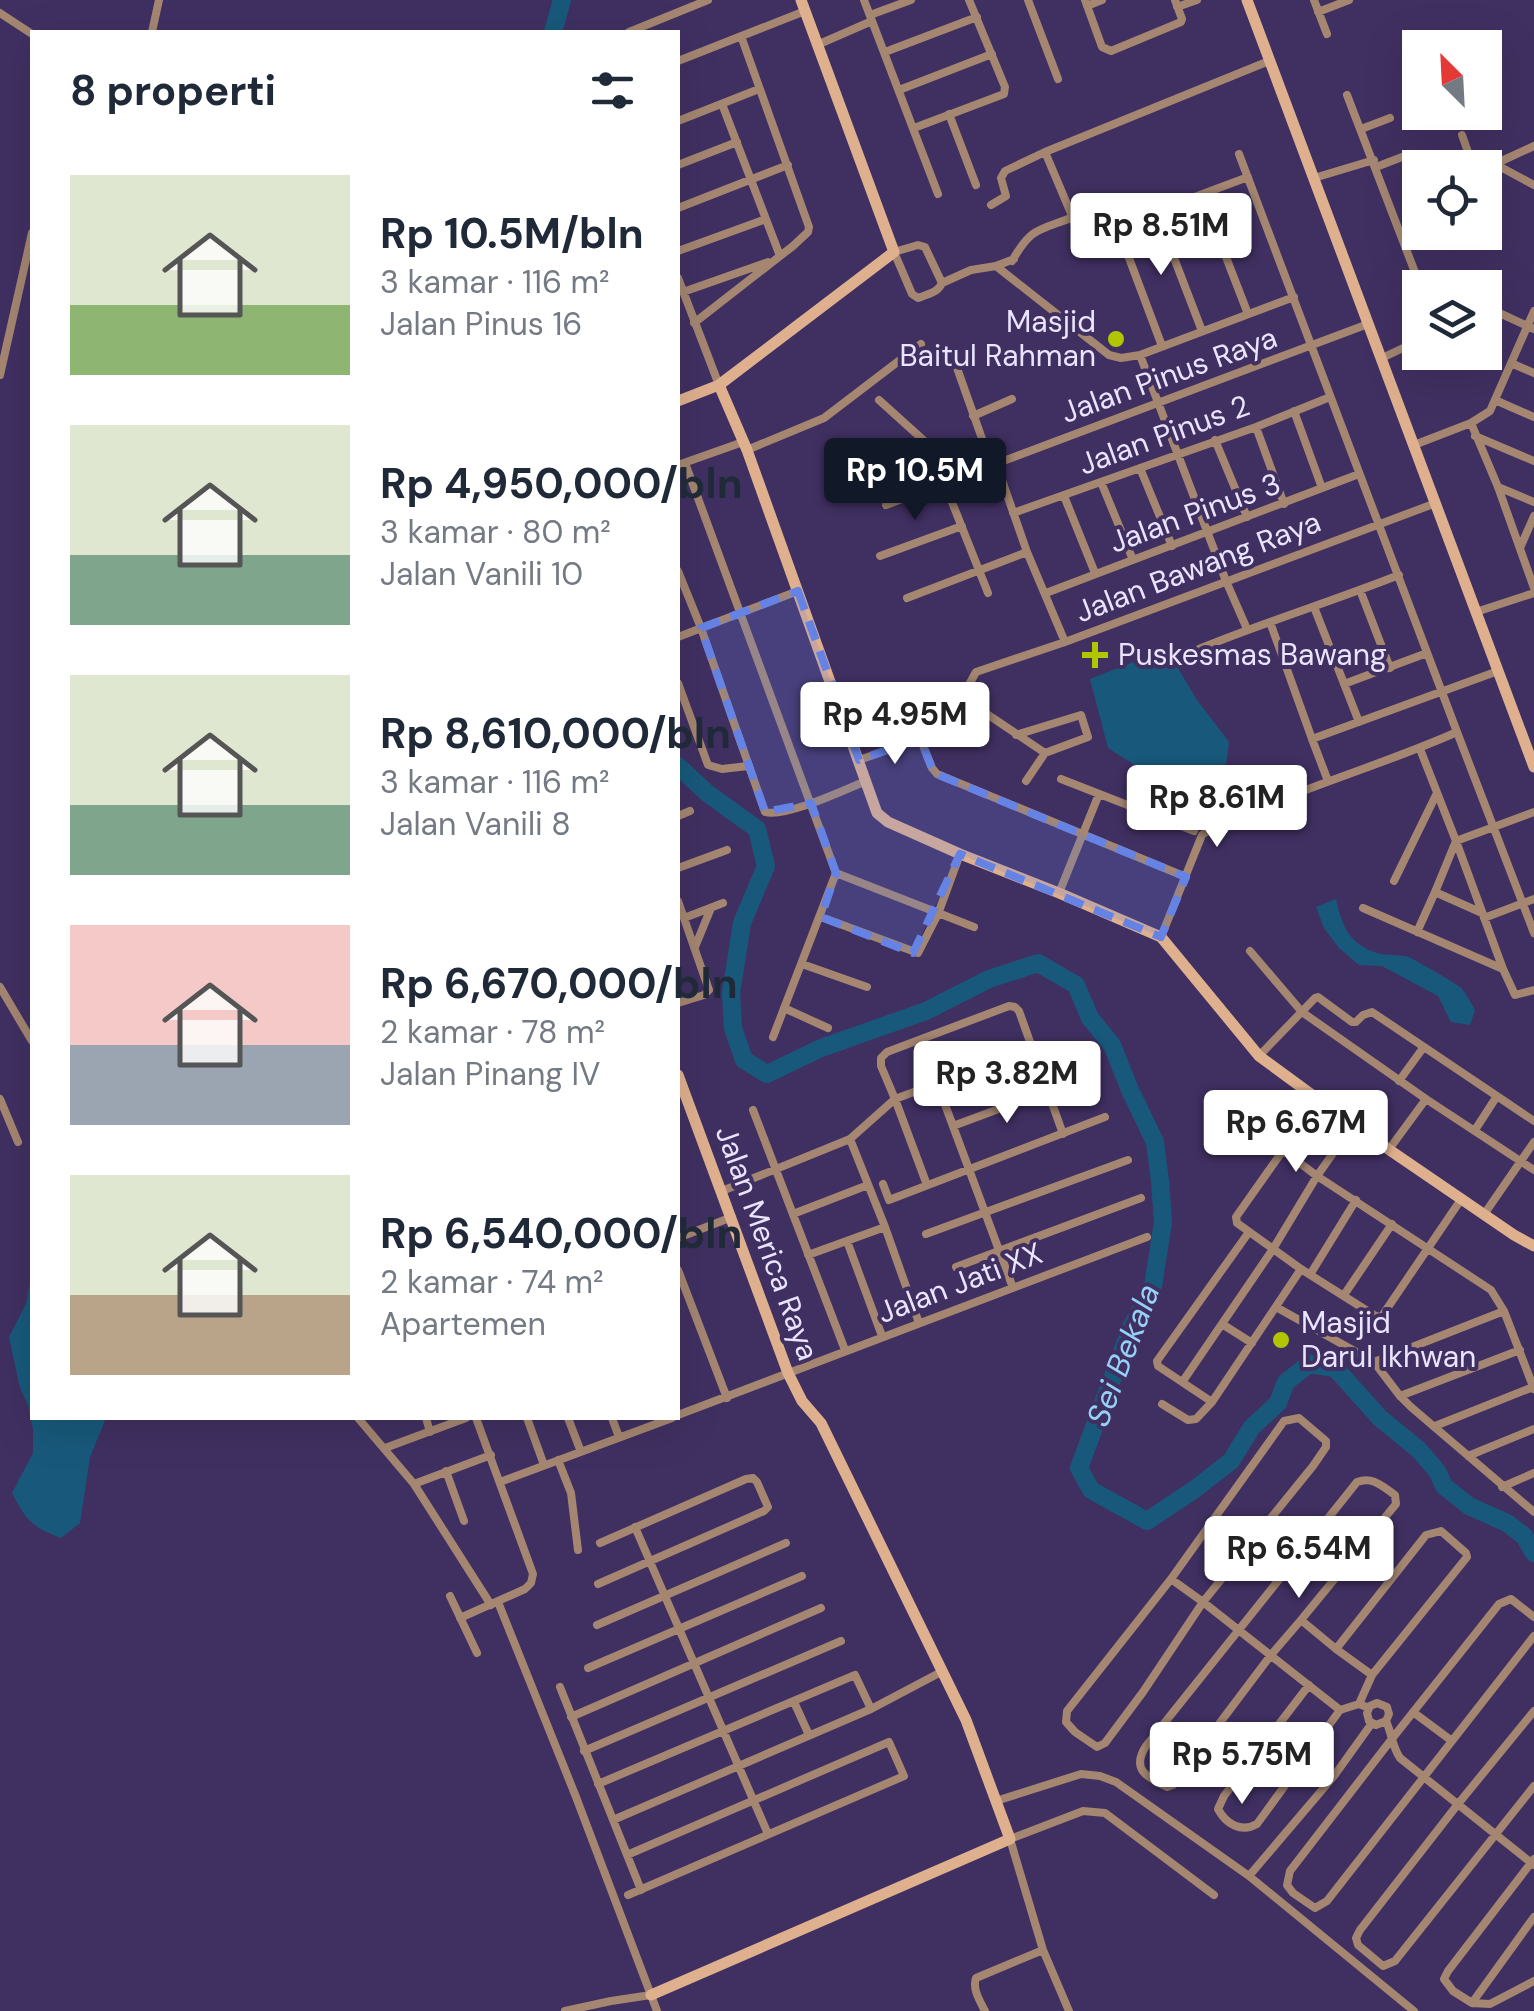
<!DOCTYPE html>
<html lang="id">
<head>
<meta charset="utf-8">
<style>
	:root { --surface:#fff; --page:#f2f2f3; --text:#1f2937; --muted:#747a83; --accent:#111827 }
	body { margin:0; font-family:"DM Sans",sans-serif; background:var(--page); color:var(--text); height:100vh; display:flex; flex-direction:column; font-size:38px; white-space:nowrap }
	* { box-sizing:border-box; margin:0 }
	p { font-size:32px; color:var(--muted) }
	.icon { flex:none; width:55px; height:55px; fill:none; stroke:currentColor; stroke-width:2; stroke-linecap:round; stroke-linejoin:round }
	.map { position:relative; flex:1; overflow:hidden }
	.panel { position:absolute; left:30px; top:30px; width:650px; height:1390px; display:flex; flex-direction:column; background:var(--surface); border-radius:0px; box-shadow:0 10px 40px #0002 }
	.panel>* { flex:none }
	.needle { width:65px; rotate:336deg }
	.tools { position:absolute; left:1402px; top:30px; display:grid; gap:20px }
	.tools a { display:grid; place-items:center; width:100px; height:100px; border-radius:0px; background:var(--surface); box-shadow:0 10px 40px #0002; font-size:50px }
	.price { position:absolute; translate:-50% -85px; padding:0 22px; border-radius:10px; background:#fff; color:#222; font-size:32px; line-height:65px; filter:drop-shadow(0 2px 5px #0008) }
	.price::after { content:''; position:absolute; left:50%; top:60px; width:30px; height:22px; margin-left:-15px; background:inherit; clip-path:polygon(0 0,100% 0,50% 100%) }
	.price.on { background:var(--accent); color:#fff }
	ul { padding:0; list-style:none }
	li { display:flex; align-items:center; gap:30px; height:250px; padding:0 40px }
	li span { display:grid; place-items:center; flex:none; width:280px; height:200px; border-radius:0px; color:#555 }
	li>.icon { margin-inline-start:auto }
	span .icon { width:120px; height:120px; fill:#fffc; stroke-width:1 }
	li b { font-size:42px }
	h2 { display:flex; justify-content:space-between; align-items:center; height:120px; padding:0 40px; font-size:42px }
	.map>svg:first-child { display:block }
	.water { fill:#18597b }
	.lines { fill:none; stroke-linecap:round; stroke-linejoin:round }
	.river { stroke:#18597b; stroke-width:18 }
	.street { stroke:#a48671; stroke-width:8 }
	.secondary { stroke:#dfb08e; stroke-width:11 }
	.marked { fill:#6582e5; fill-opacity:0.2; stroke:#6582e5; stroke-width:8; stroke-dasharray:20 12; stroke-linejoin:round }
	.poi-dot { fill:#b1c500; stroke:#403062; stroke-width:4 }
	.labels { text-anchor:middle; stroke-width:8; stroke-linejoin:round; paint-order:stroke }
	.poi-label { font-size:30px; fill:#eae4fd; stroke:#403062; text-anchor:start }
	.street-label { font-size:30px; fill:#eae4fd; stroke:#403062 }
	.water-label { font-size:32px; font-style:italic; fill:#96d2f7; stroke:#403062 }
</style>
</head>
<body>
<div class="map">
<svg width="1534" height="2011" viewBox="0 0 1534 2011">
	<rect width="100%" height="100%" fill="#403062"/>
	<path class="water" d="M1141 659 1176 665 1197 700 1229 742 1223 786 1191 788 1166 785 1108 748 1090 679Z
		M1336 899C1342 926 1349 944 1377 953 1387 956 1398 954 1408 957 1416 960 1459 985 1462 989 1467 995 1471 1003 1475 1010L1470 1025 1451 1022 1438 996 1382 966 1359 965 1339 948 1324 928 1316 907Z
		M32 1282V1418H106L90 1457 80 1523 61 1538C32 1527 26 1520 12 1493L33 1453V1429L28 1405 20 1388 9 1337 26 1304 30 1283Z"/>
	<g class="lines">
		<path class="river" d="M553 32 562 0
			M678 766 707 793 757 829 766 866 742 923 731 993 733 1028 744 1060 767 1074 821 1048 926 1011 989 979 1038 963 1076 985 1090 1018 1112 1045 1130 1090 1155 1142 1160 1181 1163 1222 1153 1286 1131 1328 1079 1468 1091 1490 1147 1521 1195 1489 1231 1461 1252 1427 1278 1403 1286 1382 1309 1364 1335 1368 1380 1418 1419 1450 1437 1471 1444 1486 1469 1506 1507 1523 1524 1536 1534 1553"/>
		<path class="street" d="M864 0 938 194
			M1028 0 1058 79
			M1085 0 1102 47 1111 51 1181 22 1182 19 1175 0
			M1314 0 1327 34
			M1087 6 1102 0
			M1177 7 1197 0
			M1318 12 1349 0
			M0 13 32 34
			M870 15 911 0
			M152 32 159 0
			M629 32 708 0
			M817 45 872 21
			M885 52 977 17
			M678 61 805 11
			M899 90 992 54
			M1347 95 1421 288
			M722 104 780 256
			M949 114 976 185
			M678 121 759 89
			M914 128 1004 94 1005 87 969 0
			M1361 129 1390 118
			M1462 135 1469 155 1478 162 1495 164 1534 185
			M1045 152 1081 237 1085 238 1248 177
			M1239 154 1457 732C1392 761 1323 781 1258 809
			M1495 164 1534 146
			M678 165 737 142
			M1376 167 1410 154
			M1314 178 1374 160
			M1202 195 1248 314
			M991 205 1006 196 1001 178 1005 171 1045 152 1269 61
			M678 208 788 165
			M1156 211 1202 331
			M1117 226 1162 346
			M678 251 766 219
			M1012 261C1031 228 1037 231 1071 218
			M996 266 1109 355 1121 358 1140 355 1226 581 1247 629
			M678 278 719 385
			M942 283 925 247 918 245 894 252 912 294 918 298C927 294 938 293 942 283L971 270 996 266 1014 259
			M683 292 768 262
			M1485 312 1495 311 1534 329
			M694 323 793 246 808 232 809 227 741 36
			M1140 355 1294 297
			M1382 358 1420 340
			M1511 363 1534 373
			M957 368 991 464
			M0 375 32 233
			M879 400 962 475
			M1495 400 1534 417
			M1294 411 1322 488
			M973 416 1012 399
			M1471 423 1498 487 1534 588
			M1256 427 1284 504
			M1475 436 1534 461
			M1215 440 1247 517
			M1414 445 1471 423 1490 411 1534 311
			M747 450 824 418 921 344
			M685 463 836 873 974 927
			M996 463 1027 552 1065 642
			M678 465 743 442
			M1140 468 1172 546
			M944 482 988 593
			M1101 482 1133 560
			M1498 487 1534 502
			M1064 496 1095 573
			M886 505 1368 324
			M1013 513 1256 427 1330 397
			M1520 548 1534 516
			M880 556 962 526
			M678 571 701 628 765 812C785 818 844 790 866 781
			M1360 590 1390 668
			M1046 593 1359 474
			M907 598 1027 552
			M1314 607 1359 722
			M1476 612 1534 593
			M1270 622 1312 739 1498 671
			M678 637 798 591
			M1199 649C1265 622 1333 601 1399 575
			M678 683 708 765 722 769 748 766
			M1344 684 1427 653
			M963 698 1045 753 1026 781
			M952 715 976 672 1065 642 1436 503
			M1457 732 1534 933
			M1016 735 1081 715 1088 737 1045 753
			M920 738 932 768 937 774 1186 877
			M1312 739 1328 781
			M1420 749 1456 841 1435 892
			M859 760 936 733
			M1281 771 1289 796
			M1061 779 1194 831
			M678 816 690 811
			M678 868 727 850
			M1394 881 1437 793
			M1059 893 1099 794
			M678 901 709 990 704 995 678 1003
			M1363 908 1503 969 1515 995 1534 990
			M821 917 918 953 938 914 960 854
			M684 918 723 903
			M1484 918 1534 899
			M1417 932 1435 892 1482 913
			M1161 937 1202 835 1216 825 1241 816
			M695 947 711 908
			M1250 951 1302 1012 1426 1099 1534 1170
			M802 964 867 987
			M1503 969 1456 841 1534 812
			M0 987 32 1041
			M784 1008 828 1028
			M773 1037 836 873
			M1259 1056 1315 998 1318 997 1352 1022H1356L1363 1015 1372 1012 1534 1121
			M1399 1081 1423 1048
			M937 1083 1013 1288
			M0 1099 18 1142
			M753 1110 845 1350
			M1236 1115 1317 1176 1491 1290 1504 1311 1534 1389
			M953 1126 1047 1091
			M1475 1130 1497 1096
			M850 1139 885 1227 919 1323
			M1390 1148 1426 1099
			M1284 1149 1236 1217 1237 1223 1301 1269 1377 1317 1382 1316 1462 1198
			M883 1184 889 1200 1105 1117
			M927 1185 895 1099 881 1066V1058L887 1052 1009 1006 1015 1007 1019 1011 1063 1134
			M722 1191 850 1139 895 1099 1032 1048
			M1485 1213 1534 1142
			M793 1214 868 1185
			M926 1234 1128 1160
			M678 1238 732 1217
			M847 1241 882 1336
			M808 1255 885 1227
			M956 1267 1141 1198
			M678 1270 727 1398
			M1311 1273 1356 1200
			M1344 1295 1392 1224
			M1276 1307 1374 1362 1400 1396 1411 1407 1534 1512
			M1222 1324 1252 1343
			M1374 1362 1504 1311
			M1183 1381 1273 1249 1317 1176 1353 1125
			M1400 1396 1520 1350
			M1212 1402 1158 1366 1157 1361 1249 1232
			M1162 1404 1188 1420 1196 1419 1212 1402 1301 1269
			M678 1415 1147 1237
			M358 1418 414 1484 491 1605
			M426 1418 430 1432
			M527 1418 544 1465
			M568 1418 581 1452
			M612 1418 619 1437
			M1435 1426 1533 1387
			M385 1448 466 1418
			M1468 1456 1534 1429
			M558 1460 571 1493 578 1550
			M446 1471 464 1521
			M500 1482 672 1418
			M414 1484 491 1455
			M1502 1487 1534 1473
			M635 1527 768 1834
			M1171 1579 1284 1421 1299 1418 1326 1441V1447L1313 1466 1203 1602 1143 1692 1105 1743 1097 1747 1075 1732 1066 1722 1067 1711 1171 1579 1203 1602 1340 1710 1359 1704 1369 1708
			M598 1584 764 1511 768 1507 757 1482 753 1478 746 1479 600 1543
			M450 1596 477 1653
			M498 1602 576 1797 657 2011
			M1534 1617 1511 1599 1499 1604 1391 1740 1290 1871 1287 1885 1293 1893 1315 1908 1327 1901 1534 1636
			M460 1618 525 1589 531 1583 533 1574 476 1418
			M1301 1620 1396 1504 1395 1495C1382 1486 1373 1476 1357 1482L1146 1746C1131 1769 1146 1777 1167 1787L1173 1785 1271 1655 1301 1620 1336 1649
			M597 1625 786 1543
			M588 1668 802 1576
			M1309 1685 1224 1796 1218 1809C1226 1824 1241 1833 1257 1824L1340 1710
			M560 1687 641 1890
			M794 1702 809 1735
			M1359 1704 1372 1675 1467 1557 1466 1553 1441 1531 1426 1535 1336 1649 1372 1675
			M1534 1711 1458 1804 1360 1930 1356 1938 1358 1945 1383 1966 1395 1961 1534 1786
			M1413 1712 1452 1741
			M571 1717 821 1608
			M1386 1721 1376 1725 1369 1721 1367 1713 1370 1706 1377 1703 1387 1707 1389 1714 1386 1721C1392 1734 1392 1746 1400 1758L1534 1865
			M584 1751 841 1641
			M598 1784 855 1675 871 1709
			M996 1801 1081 1774 1100 1776 1116 1782 1249 1876 1334 1776 1372 1723
			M613 1820 871 1709 943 1671
			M627 1855 889 1742 904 1776 628 1895
			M1249 1876 1414 2011
			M1534 1917 1472 2003 1490 2004 1534 1981
			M1472 2003 1453 1991 1444 1979 1448 1971 1534 1859
			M565 2011 611 2001 651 1995
			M985 2011C980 2001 972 1989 976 1978L1043 1950
			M1069 2011 1043 1950 1010 1839 1083 1811 1105 1813 1214 1895"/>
		<path class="secondary" d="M1247 0 1534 767
			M719 385 747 450 877 813 888 822 960 854 1059 893 1161 937 1259 1056 1353 1125 1514 1235 1534 1246
			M678 401 719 385 894 252 801 0
			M651 1995 1010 1839 966 1720 821 1423 802 1401 788 1373 678 1075"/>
	</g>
	<path class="marked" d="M798 591 859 760 920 738 934 773 1186 877 1161 937 960 854 913 953 821 917 836 873 811 803 765 812 701 628Z"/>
	<g class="poi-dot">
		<circle cx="1116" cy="339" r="10"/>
		<path d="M1090 640h10v10h10v10h-10v10h-10v-10h-10v-10h10z"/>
		<circle cx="1281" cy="1340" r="10"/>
	</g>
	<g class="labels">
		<g class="poi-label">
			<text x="1096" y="332" text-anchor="end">Masjid<tspan x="1096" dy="34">Baitul Rahman</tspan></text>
			<text x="1118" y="665">Puskesmas Bawang</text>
			<text x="1301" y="1333">Masjid<tspan x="1301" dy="34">Darul Ikhwan</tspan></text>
		</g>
		<g class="street-label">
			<text transform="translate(1169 375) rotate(-20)" y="10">Jalan Pinus Raya</text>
			<text transform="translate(1164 435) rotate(-20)" y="10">Jalan Pinus 2</text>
			<text transform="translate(1195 513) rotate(-20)" y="10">Jalan Pinus 3</text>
			<text transform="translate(1198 567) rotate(-21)" y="10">Jalan Bawang Raya</text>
			<text transform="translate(767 1243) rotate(70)" y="10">Jalan Merica Raya</text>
			<text transform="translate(960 1283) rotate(-21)" y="10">Jalan Jati XX</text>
		</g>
		<g class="water-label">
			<text transform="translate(1123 1355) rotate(-69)" y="11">Sei Bekala</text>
		</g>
	</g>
</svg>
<div class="tools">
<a><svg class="needle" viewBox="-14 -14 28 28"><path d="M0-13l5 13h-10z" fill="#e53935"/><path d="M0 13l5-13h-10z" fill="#747a83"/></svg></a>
<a><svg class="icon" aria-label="locate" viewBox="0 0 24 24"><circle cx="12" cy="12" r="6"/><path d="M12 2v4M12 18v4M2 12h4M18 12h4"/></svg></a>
<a><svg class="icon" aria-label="layers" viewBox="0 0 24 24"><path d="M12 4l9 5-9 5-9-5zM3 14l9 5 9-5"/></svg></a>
</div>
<b class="price" style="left:1161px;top:278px">Rp 8.51M</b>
<b class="price on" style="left:915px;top:523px">Rp 10.5M</b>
<b class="price" style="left:895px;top:767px">Rp 4.95M</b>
<b class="price" style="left:1217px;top:850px">Rp 8.61M</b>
<b class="price" style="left:1007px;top:1126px">Rp 3.82M</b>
<b class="price" style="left:1296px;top:1175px">Rp 6.67M</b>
<b class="price" style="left:1299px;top:1601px">Rp 6.54M</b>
<b class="price" style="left:1242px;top:1807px">Rp 5.75M</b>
<section class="panel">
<h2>8 properti<svg class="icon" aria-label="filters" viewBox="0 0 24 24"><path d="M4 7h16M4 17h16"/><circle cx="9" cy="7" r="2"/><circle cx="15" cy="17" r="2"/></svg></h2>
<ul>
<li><span style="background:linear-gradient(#dfe7d0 65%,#8fb573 0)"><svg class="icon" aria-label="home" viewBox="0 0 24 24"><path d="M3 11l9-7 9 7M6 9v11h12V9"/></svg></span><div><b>Rp 10.5M/bln</b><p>3 kamar · 116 m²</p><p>Jalan Pinus 16</p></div></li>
<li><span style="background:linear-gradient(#dfe7d0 65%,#7fa58c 0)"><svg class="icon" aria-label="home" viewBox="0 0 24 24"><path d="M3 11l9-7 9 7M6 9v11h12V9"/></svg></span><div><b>Rp 4,950,000/bln</b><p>3 kamar · 80 m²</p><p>Jalan Vanili 10</p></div></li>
<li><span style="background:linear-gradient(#dfe7d0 65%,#7fa58c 0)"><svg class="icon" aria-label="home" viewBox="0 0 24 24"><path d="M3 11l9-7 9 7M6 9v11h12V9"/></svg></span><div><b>Rp 8,610,000/bln</b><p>3 kamar · 116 m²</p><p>Jalan Vanili 8</p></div></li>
<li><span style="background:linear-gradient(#f6c9c9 60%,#9aa5b1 0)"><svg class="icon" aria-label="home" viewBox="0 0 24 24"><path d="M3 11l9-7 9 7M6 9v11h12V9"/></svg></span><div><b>Rp 6,670,000/bln</b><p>2 kamar · 78 m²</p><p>Jalan Pinang IV</p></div></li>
<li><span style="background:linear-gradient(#dfe7d0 60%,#b9a48a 0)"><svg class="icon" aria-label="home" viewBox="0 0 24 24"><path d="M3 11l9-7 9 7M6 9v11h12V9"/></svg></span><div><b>Rp 6,540,000/bln</b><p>2 kamar · 74 m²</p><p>Apartemen</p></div></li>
</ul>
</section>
</div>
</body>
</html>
